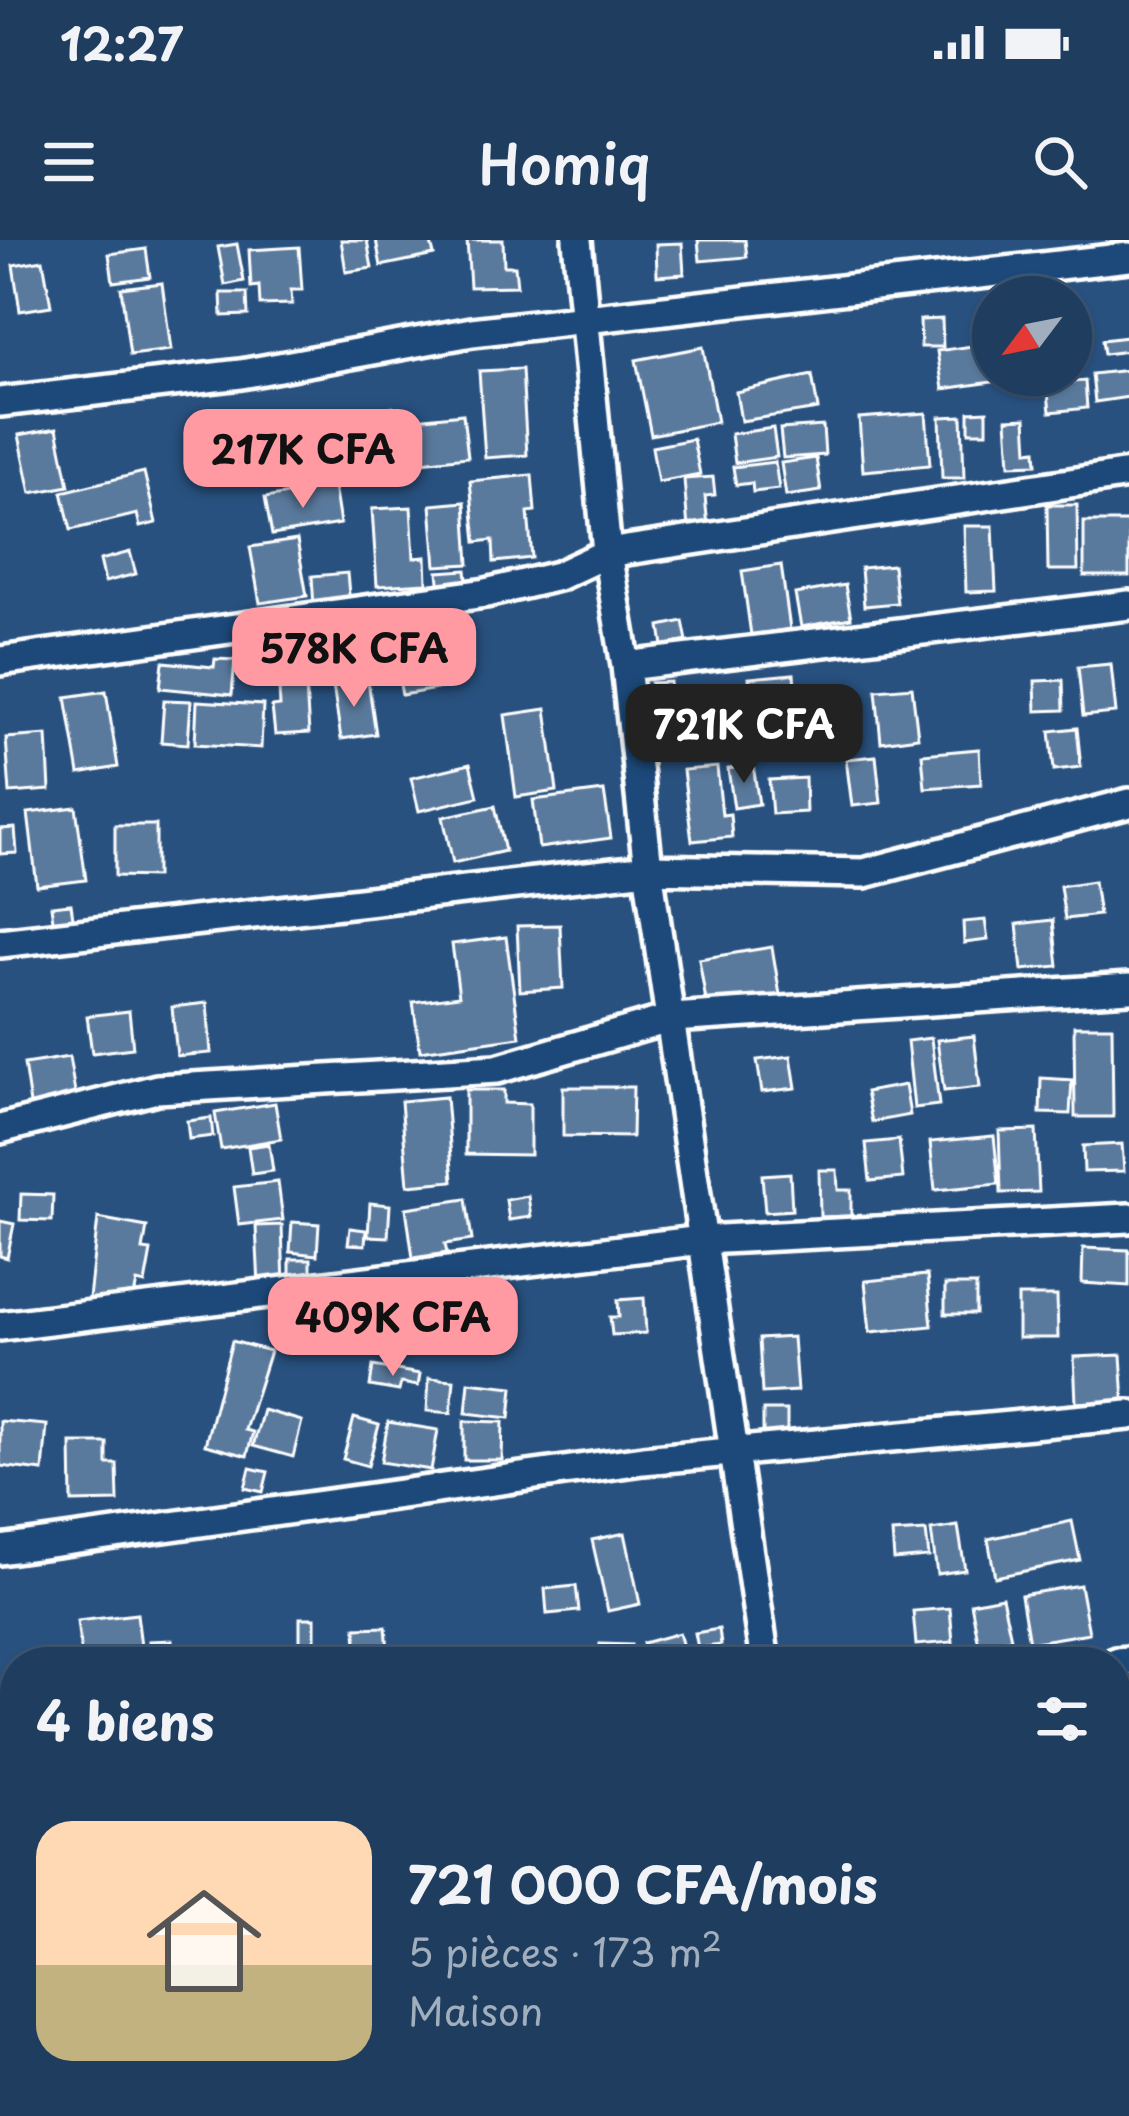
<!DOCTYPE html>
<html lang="fr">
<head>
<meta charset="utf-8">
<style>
	:root { --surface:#1e3d5f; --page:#2b4868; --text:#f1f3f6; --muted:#a1aebd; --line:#3c5674; --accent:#ff9aa2 }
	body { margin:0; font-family:"Playpen Sans",sans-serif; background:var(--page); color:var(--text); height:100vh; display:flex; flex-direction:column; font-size:45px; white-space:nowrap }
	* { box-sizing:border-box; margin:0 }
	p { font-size:39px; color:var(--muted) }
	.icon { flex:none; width:66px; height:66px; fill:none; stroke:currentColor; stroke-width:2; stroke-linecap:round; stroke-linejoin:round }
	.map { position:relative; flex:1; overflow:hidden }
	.sheet { position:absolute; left:0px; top:1407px; width:1131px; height:471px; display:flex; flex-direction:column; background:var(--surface); border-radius:48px 48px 0 0; box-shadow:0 3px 9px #0004,0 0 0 3px var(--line) }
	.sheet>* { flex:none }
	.needle { width:78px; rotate:238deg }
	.controls { position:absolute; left:972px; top:36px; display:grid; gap:24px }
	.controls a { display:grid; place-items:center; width:120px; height:120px; border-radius:50%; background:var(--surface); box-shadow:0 3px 9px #0004,0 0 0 3px var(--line); font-size:60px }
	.price { position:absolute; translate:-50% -102px; padding:0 27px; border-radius:24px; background:var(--accent); color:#111; font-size:39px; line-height:78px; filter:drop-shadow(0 3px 6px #0008) }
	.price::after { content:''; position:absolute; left:50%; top:72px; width:36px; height:27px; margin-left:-18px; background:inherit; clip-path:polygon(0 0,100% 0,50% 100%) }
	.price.current { background:#222; color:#fff }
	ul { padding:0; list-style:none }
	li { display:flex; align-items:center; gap:36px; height:300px; padding:0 36px }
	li+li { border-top:3px solid var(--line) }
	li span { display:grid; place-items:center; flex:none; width:336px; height:240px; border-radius:36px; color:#555 }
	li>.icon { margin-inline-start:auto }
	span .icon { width:144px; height:144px; fill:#fffc; stroke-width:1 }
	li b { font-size:51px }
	h2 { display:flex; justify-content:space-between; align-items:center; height:144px; padding:0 36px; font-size:51px }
	.status { display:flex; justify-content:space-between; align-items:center; height:84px; padding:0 60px; background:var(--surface); direction:ltr }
	.status svg { height:33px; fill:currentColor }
	header { display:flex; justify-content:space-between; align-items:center; height:156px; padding:0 36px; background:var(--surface); font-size:54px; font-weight:600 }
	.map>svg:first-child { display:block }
	.building { fill:#5a7a9d; stroke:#fff; stroke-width:3 }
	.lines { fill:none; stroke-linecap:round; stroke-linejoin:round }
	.street-casing { stroke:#fff; stroke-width:36 }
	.street { stroke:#1f4a7a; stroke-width:27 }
</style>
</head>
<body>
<div class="status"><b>12:27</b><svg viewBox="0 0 49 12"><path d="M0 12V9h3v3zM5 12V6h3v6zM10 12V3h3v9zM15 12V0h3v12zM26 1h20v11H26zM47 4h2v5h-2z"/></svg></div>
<header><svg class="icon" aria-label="menu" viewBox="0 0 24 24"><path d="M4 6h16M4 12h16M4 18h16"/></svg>Homiq<svg class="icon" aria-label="search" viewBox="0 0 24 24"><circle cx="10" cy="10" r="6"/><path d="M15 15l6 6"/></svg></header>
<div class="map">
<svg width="1129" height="1876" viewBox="0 0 1129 1876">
	<rect width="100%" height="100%" fill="#28517f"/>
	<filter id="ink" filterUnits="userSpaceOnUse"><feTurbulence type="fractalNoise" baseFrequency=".00833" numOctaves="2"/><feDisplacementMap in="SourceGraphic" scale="24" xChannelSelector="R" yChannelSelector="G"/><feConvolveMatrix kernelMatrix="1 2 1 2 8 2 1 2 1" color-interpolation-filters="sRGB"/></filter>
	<g filter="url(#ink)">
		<path class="building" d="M341 0H367L372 28 346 32Z
			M376 0H430L434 15 381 26Z
			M467 0H503L504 26H515L517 46 470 47Z
			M698 0H745L747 17 700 21Z
			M682 3 684 34 657 36 656 4Z
			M237 4 244 41 225 45 218 7Z
			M299 7 302 50H291L292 64 260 65 259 46 251 47 249 10Z
			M146 9 150 37 113 42 109 14Z
			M43 20 51 66 20 71 13 25Z
			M162 43 171 110 130 115 121 48Z
			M221 53H247L248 75 222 76Z
			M942 79 943 107H921L920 80Z
			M1127 97 1129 111 1104 114 1102 100Z
			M993 103V135L1027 137 943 149 937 111Z
			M703 107 717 182 651 195 636 120Z
			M522 129 527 215 485 218 479 131Z
			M1129 130V157L1095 162 1092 134Z
			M812 135 818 169 741 181 736 152Z
			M1085 141 1087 168 1050 172 1047 144Z
			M393 167 397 231 368 233 364 169Z
			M987 171V192H969V172Z
			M926 173 930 225 863 231 859 178Z
			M463 174 468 217 420 222 415 179Z
			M962 176 964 238H942L940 177Z
			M1026 178 1028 211 1036 210 1037 224 1010 225 1007 179Z
			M258 186 264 237 238 240 236 223 226 224 222 191Z
			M823 186 825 215 783 218 780 189Z
			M57 188 69 246 31 253 19 195Z
			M773 188 777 217 735 223 731 194Z
			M693 199 700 234 658 242 652 207Z
			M816 218 821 251 786 256 781 223Z
			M775 222 779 249 753 252 752 243 736 245 733 227Z
			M144 232 156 283 140 287 137 274 71 290 62 252Z
			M532 235 535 271 528 272 532 318 494 322 493 300 476 302 470 241Z
			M713 237 715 255 705 256 708 287 688 289 684 239Z
			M334 246 340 284 272 295 265 258Z
			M465 262 469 324 436 326 431 265Z
			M1047 265H1077L1078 330H1048Z
			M411 267 414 318 426 317 427 343 377 346 372 269Z
			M1084 282H1129V336H1084Z
			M964 286H993L996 351 966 352Z
			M297 300 307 356 260 363 250 307Z
			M130 312 136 334 105 342 100 320Z
			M781 325 790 389 751 395 742 331Z
			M893 325 897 363 864 366 861 328Z
			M466 330 468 349 440 351 438 332Z
			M347 333 350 365 314 368 312 336Z
			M845 345 851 378 801 387 795 354Z
			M683 381 687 401 663 406 660 386Z
			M445 400 453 446 402 455 393 409Z
			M215 419 235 420 232 455 160 448 163 422 214 427Z
			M1111 424 1116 473 1083 476 1078 427Z
			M794 434 801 508 756 511 749 438Z
			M368 440 376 494 341 499 333 445Z
			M1063 440 1064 470 1036 471 1035 441Z
			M670 442 672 467 653 469 651 443Z
			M912 447 918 497 881 502 876 450Z
			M306 448 309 493 275 495 272 467 280 466 279 449Z
			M106 451 118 527 79 534 66 457Z
			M164 460 191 461 188 504 161 502Z
			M197 461 263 465 261 508 195 504Z
			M716 465 722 506 662 513 657 472Z
			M546 469 557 551 516 557 505 475Z
			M1077 488 1081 527 1054 530 1050 491Z
			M47 495 50 550 10 553 6 498Z
			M979 509 981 544 925 548 922 514Z
			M876 516 881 563 852 566 846 519Z
			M470 524 478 557 419 571 411 538Z
			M753 525 759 564 734 568 728 529Z
			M717 527 722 575 730 574 732 597 692 601 683 530Z
			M805 538 806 572 772 574 769 540Z
			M604 551 611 598 539 608 533 560Z
			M495 566 505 611 453 623 443 577Z
			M76 567 86 640 37 646 28 573Z
			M115 585H156V637L115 636Z
			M15 588 17 613 0 614V589Z
			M1094 641 1099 675 1065 679 1060 646Z
			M71 664 74 685 54 687 51 666Z
			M985 680 988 700 964 703 963 682Z
			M1053 680 1058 726 1022 730 1017 684Z
			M560 685 563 748 520 751 517 686Z
			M506 697 520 797 420 811 413 762 459 756 452 704Z
			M772 707 780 755 707 767 699 719Z
			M207 763 211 813 177 816 172 767Z
			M129 771 133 808 92 813 87 776Z
			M1074 786H1112L1113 877H1075Z
			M974 796 980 847 944 851 937 800Z
			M931 798 939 865 914 868 907 801Z
			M791 816 796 848 762 852 757 820Z
			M69 817 77 864 31 871 24 824Z
			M1041 838 1072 840 1070 874 1040 873Z
			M905 845 910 875 872 882 866 852Z
			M563 847H633L632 897 563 896Z
			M466 850H504V863L530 864V915L466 914Z
			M446 857 453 941 408 945 401 861Z
			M275 863 281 899 221 909 215 873Z
			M211 878 213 896 189 899 187 881Z
			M1036 890 1039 952 1001 953 999 891Z
			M994 896 999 944 935 950 930 902Z
			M899 900 903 938 870 941 866 903Z
			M269 904 273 931 252 934 248 907Z
			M1122 904 1124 931 1084 932 1083 906Z
			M819 930H837L838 950H851V976L820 977Z
			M790 933 792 970 765 972 762 935Z
			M278 942 283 980 239 985 234 947Z
			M21 954 53 955 52 981 20 980Z
			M528 956 531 977 509 980 506 960Z
			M466 959 472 1000 445 1004 447 1013 413 1018 406 968Z
			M370 963 390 965 388 997 368 996Z
			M98 978 147 987 143 1010 151 1011 145 1044 137 1042 132 1066 89 1058Z
			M0 981 14 984 7 1018 0 1016Z
			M292 982 319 984 317 1015 290 1012Z
			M282 985 284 1046H259L256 986Z
			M350 988 366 990 365 1005 348 1004Z
			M1083 1008 1129 1010V1046L1082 1043Z
			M290 1019H311V1040H290Z
			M927 1035 932 1086 870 1092 865 1041Z
			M945 1045H976V1074H945Z
			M1018 1056H1057L1058 1098H1018Z
			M644 1058 646 1093 612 1095 610 1077H619L618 1060Z
			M793 1097 797 1151 762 1153 759 1099Z
			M232 1101 270 1111 245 1190 253 1192 247 1216 205 1205Z
			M1121 1115 1124 1161 1076 1163 1074 1117Z
			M373 1126 420 1134 418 1146 401 1143 399 1151 370 1146Z
			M429 1138 454 1140 451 1173 427 1171Z
			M469 1142 513 1147 510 1178 466 1173Z
			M263 1170 302 1181 293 1217 253 1206Z
			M763 1170H787V1202H763Z
			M354 1178 379 1185 368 1226 343 1219Z
			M0 1181 47 1185 43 1231 0 1226Z
			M464 1181 503 1182 502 1220H464Z
			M388 1182 438 1190 431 1230 381 1222Z
			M71 1203H107V1224H117L118 1261 72 1262Z
			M250 1228 268 1232 263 1252 245 1248Z
			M1072 1281 1080 1320 995 1337 988 1299Z
			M958 1286 965 1330 937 1334 931 1290Z
			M926 1291 929 1317 894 1320 892 1293Z
			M625 1293 640 1364 608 1371 592 1300Z
			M1080 1345 1089 1393 1029 1403 1021 1355Z
			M576 1346 579 1371 547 1374 545 1349Z
			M1002 1357 1011 1398 979 1405 971 1363Z
			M950 1368 953 1402 916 1405 913 1371Z
			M137 1374 142 1414 129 1415 130 1422H82L77 1381Z
			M300 1378H315V1410H300Z
			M386 1387 388 1410 357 1412 356 1388Z
			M719 1389 721 1405 698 1408 695 1393Z
			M679 1393 687 1421 648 1422 643 1403Z
			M172 1400 173 1422H151L149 1401Z
			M600 1404 631 1405V1422H600Z
			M480 1416V1422H398V1419Z
			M15 1440V1465H6L3 1441Z
			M1118 1484 1124 1528 1116 1529V1485Z
			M1129 1553V1590L1121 1591 1123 1605H1116V1555Z
			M592 1863H670L672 1876H595Z
			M842 1863H883L884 1876H843Z
			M993 1863H1036V1876H993Z"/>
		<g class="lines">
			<g class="street-casing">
				<path id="street" d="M577 0 607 313 626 426 648 629 765 1422
					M0 162 241 134 472 92 1129 17
					M0 421 486 353 558 336 607 313 1129 234
					M626 426 1129 365
					M0 703 648 629 864 633 1129 563
					M0 889 157 849 497 829 672 778 1129 748
					M0 1086 702 1000 1129 978
					M0 1310 643 1220 1129 1175
					M1116 1422 1129 1421
					M0 1544 15 1542
					M1116 1655 1129 1653
					M0 1792 15 1791
					M805 1863 806 1876"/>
			</g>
			<use href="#street" class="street"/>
		</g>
	</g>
</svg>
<div class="controls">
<a><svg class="needle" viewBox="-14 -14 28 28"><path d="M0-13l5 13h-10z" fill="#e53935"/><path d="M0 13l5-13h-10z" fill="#a1aebd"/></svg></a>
</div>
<b class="price" style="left:303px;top:271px">217K CFA</b>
<b class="price" style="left:354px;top:470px">578K CFA</b>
<b class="price current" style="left:744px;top:546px">721K CFA</b>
<b class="price" style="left:393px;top:1139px">409K CFA</b>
<section class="sheet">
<h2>4 biens<svg class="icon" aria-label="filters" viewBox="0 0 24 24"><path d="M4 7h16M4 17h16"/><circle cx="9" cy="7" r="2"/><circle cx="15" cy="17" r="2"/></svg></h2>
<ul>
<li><span style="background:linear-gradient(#ffd9b3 60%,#c2b280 0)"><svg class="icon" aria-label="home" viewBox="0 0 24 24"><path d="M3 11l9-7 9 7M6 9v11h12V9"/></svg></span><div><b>721 000 CFA/mois</b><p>5 pièces · 173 m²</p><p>Maison</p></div></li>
</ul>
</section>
</div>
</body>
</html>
